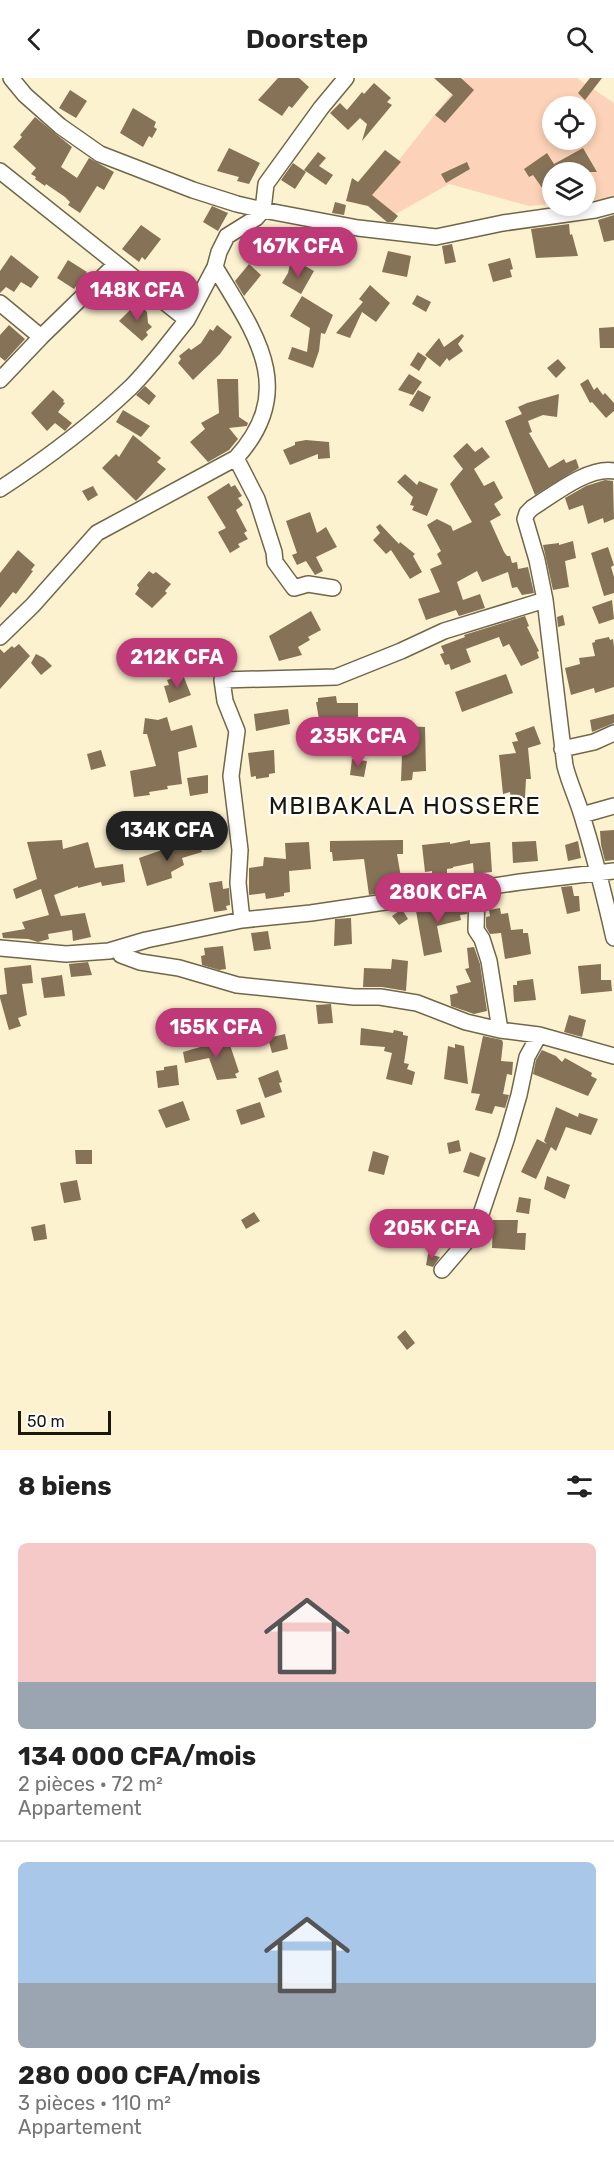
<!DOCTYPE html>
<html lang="fr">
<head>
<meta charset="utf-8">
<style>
	:root { --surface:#fff; --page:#f6f6f6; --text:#222; --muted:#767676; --line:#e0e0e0; --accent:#bf3877 }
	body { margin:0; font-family:Rubik,sans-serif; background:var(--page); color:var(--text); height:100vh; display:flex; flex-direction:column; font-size:22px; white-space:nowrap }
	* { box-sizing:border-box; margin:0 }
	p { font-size:20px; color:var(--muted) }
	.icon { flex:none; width:33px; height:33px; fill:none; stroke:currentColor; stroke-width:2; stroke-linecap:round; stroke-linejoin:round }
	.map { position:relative; height:1372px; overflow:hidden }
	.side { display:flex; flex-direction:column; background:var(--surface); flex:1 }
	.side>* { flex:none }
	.controls { position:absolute; left:542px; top:18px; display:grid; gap:12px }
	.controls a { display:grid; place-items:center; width:54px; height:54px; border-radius:50%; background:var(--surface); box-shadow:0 3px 9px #0003; font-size:30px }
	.scale { position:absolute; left:18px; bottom:15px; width:93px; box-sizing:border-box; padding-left:6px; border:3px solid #1b180b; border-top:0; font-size:16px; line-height:21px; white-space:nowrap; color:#1b180b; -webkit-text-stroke:4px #fff; paint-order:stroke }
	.price { position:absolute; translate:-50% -51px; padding:0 14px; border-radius:21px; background:var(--accent); color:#fff; font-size:20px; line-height:39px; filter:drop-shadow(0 2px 3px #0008) }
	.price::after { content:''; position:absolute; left:50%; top:36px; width:18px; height:14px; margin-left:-9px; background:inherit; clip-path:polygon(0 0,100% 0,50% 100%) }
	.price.on { background:#222; color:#fff }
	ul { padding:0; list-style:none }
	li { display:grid; align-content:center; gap:12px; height:318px; padding:0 18px }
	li+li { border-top:2px solid var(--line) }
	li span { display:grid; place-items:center; height:186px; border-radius:9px; color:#555 }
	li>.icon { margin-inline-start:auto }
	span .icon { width:108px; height:108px; fill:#fffc; stroke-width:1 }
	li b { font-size:26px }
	h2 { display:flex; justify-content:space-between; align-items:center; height:72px; padding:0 18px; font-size:26px }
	header { display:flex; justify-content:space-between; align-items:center; height:78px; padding:0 18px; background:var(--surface); font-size:27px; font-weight:600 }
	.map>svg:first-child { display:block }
	.green { fill:#fcd3b8; fill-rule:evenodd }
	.building { fill:#867257 }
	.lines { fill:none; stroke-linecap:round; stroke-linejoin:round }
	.street-casing { stroke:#706749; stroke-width:18 }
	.street { stroke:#fff; stroke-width:15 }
	.labels { text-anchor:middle; stroke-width:4.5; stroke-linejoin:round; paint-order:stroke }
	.quarter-label { font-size:24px; letter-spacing:1.5px; fill:#1b180b; stroke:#fff }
</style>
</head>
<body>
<header><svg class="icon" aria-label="back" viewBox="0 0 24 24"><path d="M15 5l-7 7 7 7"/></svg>Doorstep<svg class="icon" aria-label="search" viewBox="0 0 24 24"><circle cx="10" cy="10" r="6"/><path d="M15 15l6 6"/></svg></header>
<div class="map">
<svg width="614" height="1372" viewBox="0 0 614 1372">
	<rect width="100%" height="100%" fill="#fcf2d0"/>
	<path class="green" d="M464 0H577L614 25V120L585 123V94H552V126L529 128 449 106 387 141 371 117ZM552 28H585V62H552Z"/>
	<path class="building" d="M278 0H299L309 9 292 30 289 28 282 38 258 22Z
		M434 0H461L474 12 445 45 435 37 453 17Z
		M590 0H602L585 22 578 15Z
		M374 5 391 20 387 24 392 27 362 63 367 46 360 40 348 52 330 35 340 25 347 32 362 14 364 16Z
		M70 12 87 23 76 40 59 30Z
		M133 30 156 44 154 49 157 51 152 60 149 58 143 69 120 55Z
		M35 39 72 69 61 89 77 100 89 80 114 94 104 112 97 108 80 135 68 127 70 124 65 119 46 106 45 108 35 101 36 99 31 96 36 90 13 69 22 59 20 57Z
		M229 70 260 85 249 106 237 103 239 99 217 93Z
		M583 70 597 94H552V124L533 97 529 99 524 91 547 75 554 86Z
		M385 72 401 84 372 117 398 138 393 144H387L368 128 346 123 352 100 358 104Z
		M318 74 326 80 319 88 333 97 326 107 304 92Z
		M467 84 470 91 446 105 441 96Z
		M293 85 306 94 295 111 281 102Z
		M335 124 346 127 344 137 332 135Z
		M212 128 228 135 218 153 203 144Z
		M614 137V162L604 164 598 142Z
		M569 146 570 157 572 156 578 178 536 180 531 151Z
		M141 147 161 161 145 182 142 179 139 184 122 171Z
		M259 150 266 166 262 168 264 173 253 178 244 159Z
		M452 166 456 184 445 186 442 168Z
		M388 173 411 178 407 199 382 194Z
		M11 177 39 199 31 210 21 204 14 214 6 209 0 215V193Z
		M510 180 513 191 510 192 512 199 493 204 488 186Z
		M68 182 87 194 74 211 57 200Z
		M249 186 261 197 244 218 235 203Z
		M290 186 304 189 305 188 314 193 301 216 282 205 288 195Z
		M370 207 390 225 376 244 362 234 350 260 336 255 363 224 359 221Z
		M417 217 431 224 426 234 412 226Z
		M302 218 333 237 325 256 321 255 319 273 313 290 288 281 292 269 307 274 310 250 290 238Z
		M138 224 147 234 148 245 152 249 146 254 148 257 142 263 119 243Z
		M9 247 25 261 5 283 0 279V257Z
		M217 247 232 259 220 276 193 302 178 285 181 281 179 278 189 270 191 272 201 265 210 251 213 253Z
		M614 249V270H600L599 250Z
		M462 256 464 258 458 266 463 273 449 283 447 280 440 289 425 277 439 260 444 269Z
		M418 274 427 280 419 293 410 287Z
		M558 281 566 290 556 300 547 290Z
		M409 296 422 304 413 317 398 312Z
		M217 301H238L239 339 248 345 247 348 229 350 238 361 229 372 208 384 190 364 205 351 201 345 219 335Z
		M588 301 594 312 597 309 603 317 605 315 614 325V333L606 340 592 324 590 325 580 306Z
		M145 308 156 318 149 327 136 317Z
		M53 312 64 322 63 324 65 325 58 334 72 345 65 353 55 345 47 353 31 335Z
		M418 312 431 319 423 334 409 327Z
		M559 316 557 339 543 337 528 343 532 354 529 355 549 390 564 381 566 385 576 381 579 390 535 417 505 343 522 336 518 329 527 325Z
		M123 332 150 348 141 359 116 344Z
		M133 357 161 380 157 384 166 391 136 423 102 390 116 376 119 379Z
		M306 362 329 364 330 380 318 381V376L290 387 283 372 295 367V364Z
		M467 365 475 374 482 369 490 379 474 391 484 408 494 403 503 420 494 426 501 437 490 443 504 474 507 478H510L512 485 517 484 518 491 528 489 534 515 522 517 517 509 512 510 508 494 482 504 477 493 457 504 463 522 480 516 485 530 459 538 456 532 426 542 418 521 440 514 430 491 442 486 437 476 441 473 427 447 437 441 451 448 453 453 472 444 450 406 463 391 453 378Z
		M405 396 417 407 419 403 438 411 427 438 412 432 414 428 410 427 413 419 397 404Z
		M605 402 613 403 614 441 604 445 603 440 588 446 583 427 569 432 565 420 586 408Z
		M229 405 231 409 235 407 242 418 238 420 243 427 236 432 247 453 244 455 248 461 238 466 240 469 230 475 218 454 226 450 207 419Z
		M93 408 98 417 88 423 82 413Z
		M310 434 317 455 326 449 337 469 316 479 323 493 315 497 306 483 297 487 292 477 297 475 286 443Z
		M380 446 399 466 400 464 415 476 413 478 422 494 410 501 391 472 386 476 373 462 380 455 376 449Z
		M573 463 576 480 565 483 569 509 553 512 543 467 559 465V467Z
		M608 469 614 487 611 489 614 499V515L604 518 591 475Z
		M18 472 35 487 31 492 33 493 16 516 13 514 0 530V495Z
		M149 493 153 496 156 494 171 506 165 513 167 515 152 530 135 516 139 510 137 507Z
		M612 522 614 541 599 546 592 529Z
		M311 533 321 552 308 559 310 562 298 569 302 577 279 583 269 558Z
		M563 537 565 547 558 549 557 539Z
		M525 538 529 548 527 549 539 573 537 574 539 580 521 588 509 566 503 569 499 559 466 571 471 584 451 592 449 586 445 587 440 576 444 575 441 568 465 559 464 557Z
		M609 559 610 562 613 561 614 569V609L595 615 594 610 571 617 565 590 580 586 579 580 595 578 592 565 595 564V562Z
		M19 566 30 578 0 611V571L4 575 12 568 14 570Z
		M36 576 44 580 52 588 41 597 31 585Z
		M506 596 513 615 462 634 455 614Z
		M183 597 191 617 169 625 164 608 169 607 167 602Z
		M336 618 337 625H358V647L344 648V645L320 647 316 624H318V620Z
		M288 631 290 646 256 653 254 636Z
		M614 636V645L592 654 590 642Z
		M167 639 171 653 192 647 197 669 178 674 182 706 167 708 168 711 149 714 150 717 134 719 130 693 156 688 147 656H143L145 640 158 642Z
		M403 648 425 649 426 693 413 694 412 702 401 703Z
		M534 648 541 666 528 670 531 701H526L525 720 511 721 510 714 503 716 499 677 516 675 512 664 518 663 515 655Z
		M101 672 106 688 91 692 87 676Z
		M274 672 275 695 269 696V699L256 701V698L251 699 248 675Z
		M352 681 367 683 364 699 350 697Z
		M208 697V715L190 718 187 700Z
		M614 752V782L605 783 601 767 600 753Z
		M62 762 63 771 88 764 95 790 123 786 125 804 102 808 101 804 78 810V808L54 817 61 838 85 835 91 859 73 863 72 852 48 856 49 861 38 864 28 861 3 860 2 855 25 851 22 844 49 837 41 811 16 821 13 811 37 801 27 764Z
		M403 762V776H397L403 811 397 812 369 817 364 781 333 783 332 774H330V763Z
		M470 762V766L490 764 492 794 474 796 473 785 453 789V790L447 791V795L432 797V793L425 794 422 767 450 764V766Z
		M188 763V765L198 763 202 774 182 780 184 787 171 794 172 800 147 808 139 780Z
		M536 763 538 783 513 785 512 764Z
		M578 763 581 780 568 783 565 767Z
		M309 764 311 791 289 793 290 814 284 815V818L266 821 265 815 249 817V790L263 788 264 779 286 781 285 765Z
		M222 803 223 811 229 810 230 827 226 828 227 832 214 834 209 805Z
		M572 808 574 818H579L580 833 567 836 561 809Z
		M466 822 467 836 460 837 461 842 437 848 442 874 424 878 416 833Z
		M500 830 501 836 508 835 511 852 523 851V855H528L531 876 505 881 501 855 490 856 486 849V839L490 838 489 832Z
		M402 831 408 841 399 847 392 838Z
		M351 840 352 866 334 868 335 841Z
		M268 853 271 871 254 873 251 855Z
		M223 868 226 891 219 892 202 887 201 878 205 877 204 870Z
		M474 869 480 886 487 933 474 936 451 928 450 917 458 915 456 908 471 904 465 891 469 890 467 870Z
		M392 881 408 883 406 913 382 909H363L364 890 391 891Z
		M88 884 92 897 71 899 69 886Z
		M601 886V902H611L612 913 581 916 578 888Z
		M31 887 33 905 22 906 27 937 18 940 21 948 9 952 0 920V917L7 916 4 890Z
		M62 897 65 918 44 920 41 900Z
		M533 901 536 922 514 924 513 907H517V903Z
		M331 926 333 945 318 946 316 927Z
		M569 937 586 942 582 959 564 954Z
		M361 950 393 955 394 952 403 954V957L408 958 404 985 409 986 407 991 415 994 412 1007 386 1001 392 975 384 973 385 969 360 967Z
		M285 956 288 971 272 975 268 960Z
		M483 958 502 962 503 965 501 983 513 984 512 997 507 996 503 1016 509 1017 505 1030 495 1028 492 1036 475 1032 480 1016 471 1015Z
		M228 961 239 994 235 996 237 1000 217 1002 209 980 185 985 183 974Z
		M455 966 464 968 468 1006 444 1001 448 968 455 970Z
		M542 972 556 978 562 984 565 980 592 995 591 998 597 1001 588 1018 533 996 536 982Z
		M177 987 179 1007 158 1010 156 993 164 992V989Z
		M278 992 282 1004 279 1005 282 1014 265 1020 258 1000Z
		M183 1023 190 1042 166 1050 158 1032Z
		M260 1024 265 1039 241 1047 236 1032Z
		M556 1029 578 1039 579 1035 598 1041 591 1057 566 1049 556 1073 551 1069 536 1101 521 1094 537 1061 547 1066 544 1063Z
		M459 1062 461 1073 449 1076 447 1065Z
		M75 1072H92V1086H76Z
		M373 1073 389 1078 384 1097 368 1093Z
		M470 1074 486 1080 479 1099 463 1094Z
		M547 1098 570 1107 565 1121 544 1111Z
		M77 1102 81 1122 64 1125 60 1105Z
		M519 1119 531 1121 529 1136 516 1134Z
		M254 1134 260 1143 246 1151 241 1142Z
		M426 1134 464 1151V1152L457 1160 421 1143Z
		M493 1142H518L517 1155H526L525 1172 492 1170Z
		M45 1146 47 1161 34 1163 31 1149Z
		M428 1176 440 1179 433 1189 426 1187Z
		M405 1252 415 1265 407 1272 397 1259Z"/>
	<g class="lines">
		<g class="street-casing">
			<path id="street" d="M11 0 25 17 60 48 100 76 193 112 237 126 263 132 358 150 436 159 503 145 595 132 614 127
				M0 93 187 242 215 189 219 174 227 158 256 140 263 132 266 106 321 30 346 0
				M0 225 41 259
				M0 302 41 259 116 186
				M236 380 257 421 274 474 275 484 294 510 308 506 333 510
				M614 393C589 388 553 417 532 430L527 435 525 441 537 482 545 522 565 688C570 707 578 723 583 741 595 780 605 820 614 860
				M0 411C46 381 91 347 131 309 151 289 169 264 187 242
				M0 559 33 527 97 455 236 380C299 311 254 254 215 189
				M562 671 594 664 614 655
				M582 737 614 728
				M477 812 476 852 482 861 489 883 500 952
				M242 842 238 805 240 772 231 698 237 653 225 623 222 602 336 599 401 573 444 553 545 522
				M0 870 66 876 109 873 146 862 242 842 311 835 520 804 614 793
				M119 870 121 877 140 884 179 890 237 907 354 919H380L417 925 466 944 500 952 539 957 614 978
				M442 1192 472 1157 481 1136 506 1062 519 1017 527 979 539 957"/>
		</g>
		<use href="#street" class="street"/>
	</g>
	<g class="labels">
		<g class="quarter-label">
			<text x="405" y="736">MBIBAKALA HOSSERE</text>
		</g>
	</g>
</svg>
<div class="controls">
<a><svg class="icon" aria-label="locate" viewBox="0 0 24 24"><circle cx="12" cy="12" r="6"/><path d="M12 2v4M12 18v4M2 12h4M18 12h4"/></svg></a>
<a><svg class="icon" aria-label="layers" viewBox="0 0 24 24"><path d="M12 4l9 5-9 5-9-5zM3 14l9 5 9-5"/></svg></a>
</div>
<div class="scale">50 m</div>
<b class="price" style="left:298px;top:200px">167K CFA</b>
<b class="price" style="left:137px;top:244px">148K CFA</b>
<b class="price" style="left:177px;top:611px">212K CFA</b>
<b class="price" style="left:358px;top:690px">235K CFA</b>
<b class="price on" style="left:167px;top:784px">134K CFA</b>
<b class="price" style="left:438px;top:846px">280K CFA</b>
<b class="price" style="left:216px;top:981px">155K CFA</b>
<b class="price" style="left:432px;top:1182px">205K CFA</b>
</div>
<section class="side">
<h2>8 biens<svg class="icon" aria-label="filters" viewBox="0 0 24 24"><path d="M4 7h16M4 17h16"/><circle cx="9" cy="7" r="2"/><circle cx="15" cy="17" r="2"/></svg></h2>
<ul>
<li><span style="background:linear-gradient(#f6c9c9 75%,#9aa5b1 0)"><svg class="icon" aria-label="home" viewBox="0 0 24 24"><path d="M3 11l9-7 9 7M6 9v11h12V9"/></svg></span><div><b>134 000 CFA/mois</b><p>2 pièces · 72 m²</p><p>Appartement</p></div></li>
<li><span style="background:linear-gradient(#a9c7e8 65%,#9aa5b1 0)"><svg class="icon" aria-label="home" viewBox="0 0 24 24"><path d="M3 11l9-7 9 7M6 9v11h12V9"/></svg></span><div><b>280 000 CFA/mois</b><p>3 pièces · 110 m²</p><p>Appartement</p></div></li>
</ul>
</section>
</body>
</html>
